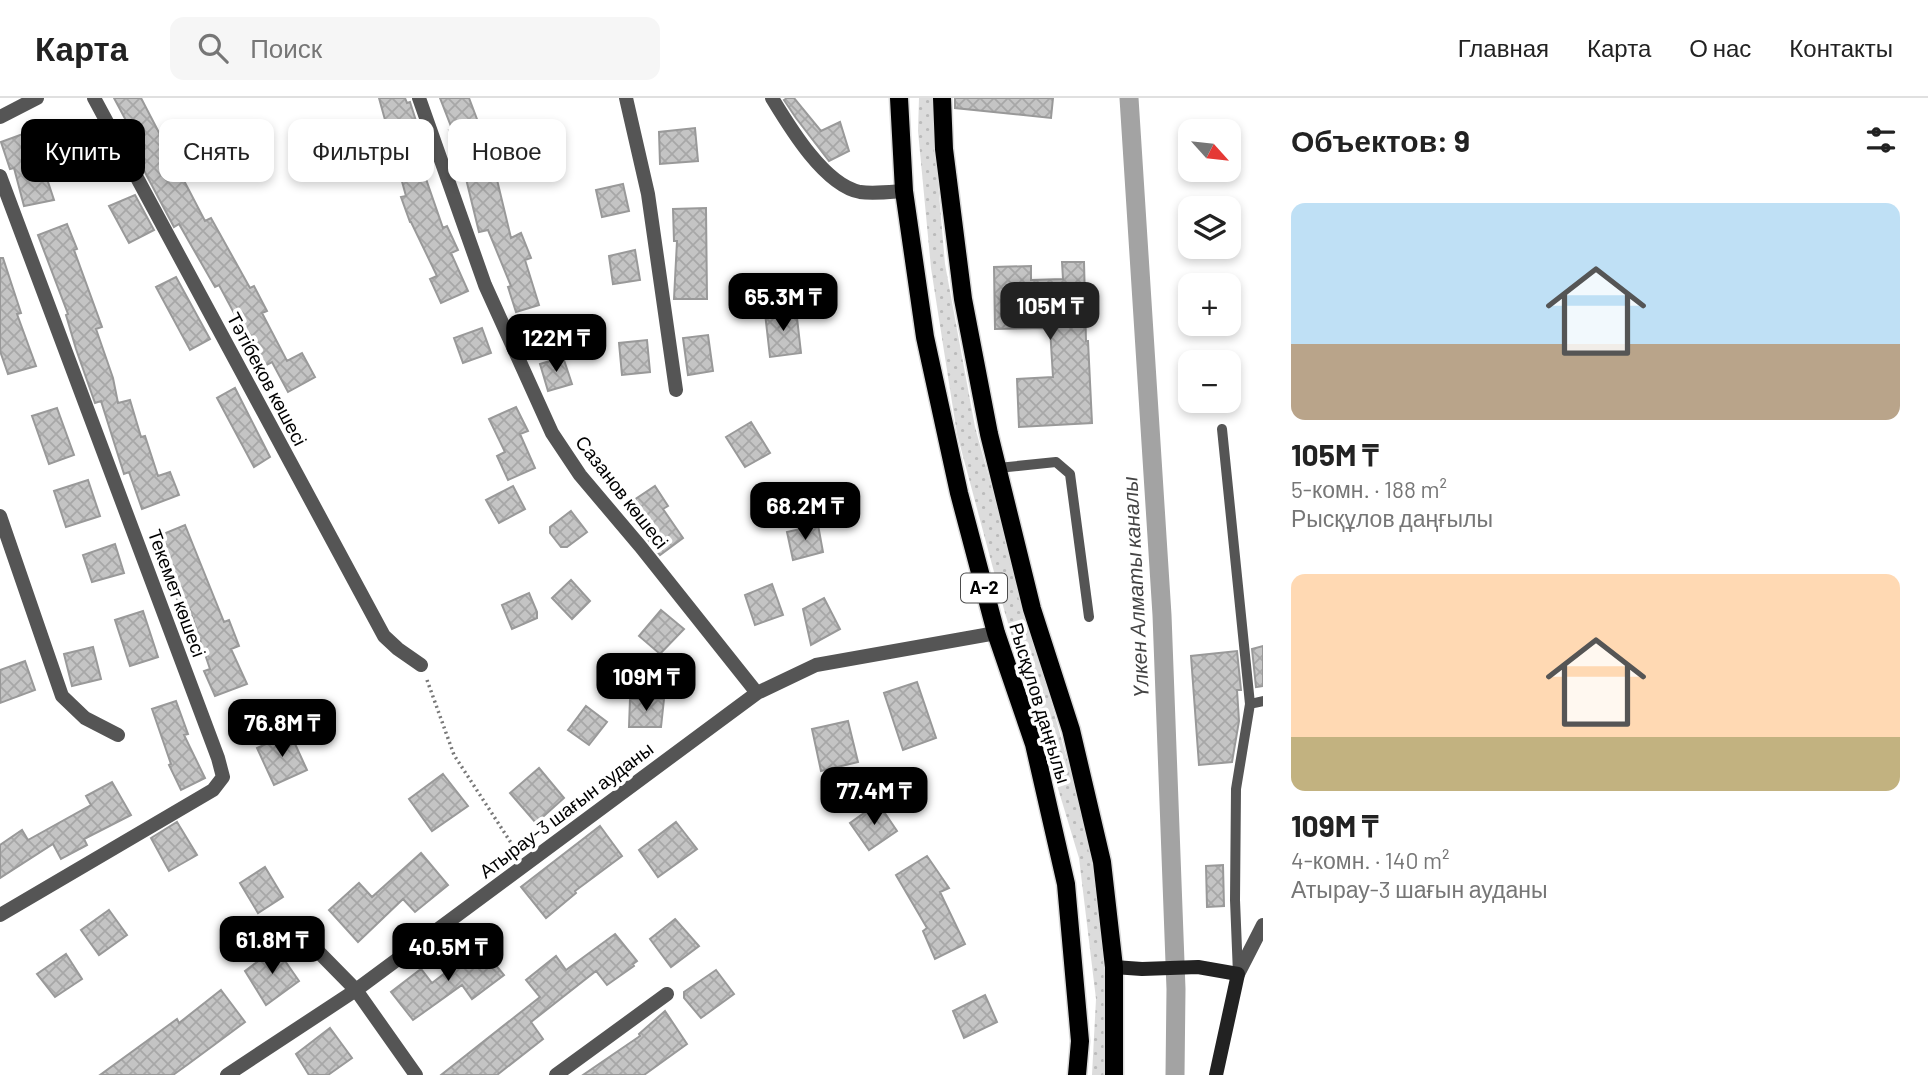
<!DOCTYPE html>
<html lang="ru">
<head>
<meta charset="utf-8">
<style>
	:root { --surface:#fff; --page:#f6f6f6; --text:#222; --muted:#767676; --line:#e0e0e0; --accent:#000 }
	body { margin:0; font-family:Barlow,sans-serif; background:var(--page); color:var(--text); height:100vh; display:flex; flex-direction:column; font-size:26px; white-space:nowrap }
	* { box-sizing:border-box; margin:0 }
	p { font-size:23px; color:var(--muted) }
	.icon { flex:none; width:38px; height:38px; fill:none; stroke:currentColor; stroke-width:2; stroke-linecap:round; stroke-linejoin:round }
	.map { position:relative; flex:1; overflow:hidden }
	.sheet { display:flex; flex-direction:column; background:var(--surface); width:665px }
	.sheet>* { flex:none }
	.guide { position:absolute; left:21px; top:21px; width:665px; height:63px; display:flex; gap:14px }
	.needle { width:46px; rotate:117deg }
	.controls { position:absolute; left:1178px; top:21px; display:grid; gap:14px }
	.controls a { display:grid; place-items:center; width:63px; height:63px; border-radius:14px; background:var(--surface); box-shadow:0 4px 10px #0003; font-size:35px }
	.price { position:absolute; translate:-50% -60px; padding:0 16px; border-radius:14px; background:var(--accent); color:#fff; font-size:23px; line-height:46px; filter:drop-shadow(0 2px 4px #0008) }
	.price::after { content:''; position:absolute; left:50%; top:42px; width:21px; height:16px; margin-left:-10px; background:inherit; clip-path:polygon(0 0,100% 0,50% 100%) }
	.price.current { background:#222; color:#fff }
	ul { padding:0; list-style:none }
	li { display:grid; align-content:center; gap:14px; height:371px; padding:0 28px }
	li span { display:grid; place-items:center; height:217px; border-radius:14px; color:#555 }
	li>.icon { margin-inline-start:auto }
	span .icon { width:126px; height:126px; fill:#fffc; stroke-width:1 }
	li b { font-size:30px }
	h2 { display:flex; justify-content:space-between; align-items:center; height:84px; padding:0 28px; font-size:30px }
	.tag { padding:0 24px; border-radius:14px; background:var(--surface); box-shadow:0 4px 10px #0003; font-size:24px; line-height:63px }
	.tag.current { background:var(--accent); color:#fff }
	header { display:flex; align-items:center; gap:42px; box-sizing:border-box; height:98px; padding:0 35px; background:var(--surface); border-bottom:2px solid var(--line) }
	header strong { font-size:33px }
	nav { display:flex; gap:38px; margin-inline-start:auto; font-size:24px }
	.search { width:490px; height:63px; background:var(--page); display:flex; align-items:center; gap:18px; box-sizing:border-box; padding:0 24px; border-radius:14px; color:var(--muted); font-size:26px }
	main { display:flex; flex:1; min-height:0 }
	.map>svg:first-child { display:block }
	.green { fill:url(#green-dots) }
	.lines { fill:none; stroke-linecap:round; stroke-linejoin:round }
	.canal { stroke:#a3a3a3; stroke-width:19 }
	.building { fill:url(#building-cross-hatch); stroke:#999; stroke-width:2 }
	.primary-casing { stroke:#dbdbdb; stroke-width:21 }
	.path { stroke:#777; stroke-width:3.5; stroke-dasharray:2 3.5; stroke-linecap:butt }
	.lane { stroke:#555; stroke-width:10 }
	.street { stroke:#555; stroke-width:14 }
	.secondary { stroke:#222; stroke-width:14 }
	.primary { stroke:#000; stroke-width:18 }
	.labels { text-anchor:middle; stroke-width:7; stroke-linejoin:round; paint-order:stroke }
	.shield { fill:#fff; stroke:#4c4c4c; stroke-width:2 }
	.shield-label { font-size:18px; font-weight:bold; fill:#000 }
	.street-label { font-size:19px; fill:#000; stroke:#fff }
	.water-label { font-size:21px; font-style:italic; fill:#444; stroke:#fff }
</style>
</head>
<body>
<header>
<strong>Карта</strong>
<div class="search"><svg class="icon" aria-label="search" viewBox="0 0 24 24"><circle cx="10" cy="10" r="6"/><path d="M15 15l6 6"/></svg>Поиск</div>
<nav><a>Главная</a><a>Карта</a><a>О нас</a><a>Контакты</a></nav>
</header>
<main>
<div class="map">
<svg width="1263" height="977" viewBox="0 0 1263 977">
	<defs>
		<pattern id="green-dots" width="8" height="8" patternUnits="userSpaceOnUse" patternTransform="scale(1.75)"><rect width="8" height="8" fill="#dcdcdc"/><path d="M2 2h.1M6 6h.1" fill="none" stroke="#bbb" stroke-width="1.8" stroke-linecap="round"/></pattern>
		<pattern id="building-cross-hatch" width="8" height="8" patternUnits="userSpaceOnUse" patternTransform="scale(1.75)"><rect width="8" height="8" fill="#c4c4c4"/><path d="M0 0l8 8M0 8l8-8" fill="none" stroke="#a7a7a7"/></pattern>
	</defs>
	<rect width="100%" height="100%" fill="#fff"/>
	<path class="green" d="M919 0H935L933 26 945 166 975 329 1093 755 1108 901 1105 977H1092L1096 901 1079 760 1005 515 957 336 931 170 918 33Z"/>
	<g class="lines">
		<path class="canal" d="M1129 0 1162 517 1176 891 1175 977"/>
	</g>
	<path class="building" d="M114 0H141L205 123 211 120 250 190 254 188 267 213 262 215 287 263 302 255 315 279 288 294 272 264 257 272 244 248 250 245 219 187 215 189 179 126 174 129 140 65 124 34 130 30Z
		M379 0H405L407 5 410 4 418 29 415 30 430 77 425 78 443 130 447 128 458 152 451 155 468 193 441 205 430 181 437 178 411 124H410L401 99 406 98Z
		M440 0H469L492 61 511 140 521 135 531 160 525 162 539 207 516 214 508 189 511 188 488 132 479 134 460 56 458 57 449 32 452 31Z
		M787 0H794L821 33 840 24 849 53 829 63 796 20 784 2Z
		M955 0H1053L1051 20 955 10Z
		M695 30 698 63 660 66 659 34Z
		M31 33 54 102 24 108 14 70 10 71 1 44Z
		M623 86 629 113 602 119 596 92Z
		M135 97 154 132 129 145 109 108Z
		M706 110 707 201H674L677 143H674L673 111Z
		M67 126 77 151 74 152 102 229 96 231 113 280 118 305 130 302 141 339 145 338 158 378 170 374 179 397 142 411 129 374 124 376 101 303 95 305 76 251 66 217 68 216 38 137Z
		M635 152 640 182 613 186 609 158Z
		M0 160H3L21 215 17 216 36 268 8 276 0 253Z
		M1062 164H1084L1086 243H1088L1092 325 1019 329 1017 281 1053 279 1050 230 995 231 994 169 1031 168V182L1063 181Z
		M176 179 210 241 190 252 156 189Z
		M796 211 801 255 770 259 765 215Z
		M482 230 491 255 463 265 454 240Z
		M708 237 713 273 688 277 683 240Z
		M647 242 650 274 622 277 619 245Z
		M563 259 572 286 548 293 540 266Z
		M235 290 270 359 254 369 217 300Z
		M516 309 528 333 520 336 535 370 508 382 497 358 505 354 489 321Z
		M57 310 74 357 49 366 32 318Z
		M751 324 770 355 745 369 726 339Z
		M88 382 100 418 66 429 54 393Z
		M513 388 525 411 499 425 486 402Z
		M655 388 668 408 663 411 683 440 660 457 644 436 647 434 636 417 642 412 634 402Z
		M571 413 587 434 567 449H561L550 435V429Z
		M185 427 224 524 229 522 239 548 231 551 247 586 215 598 204 573 210 571 190 512 183 515 151 441Z
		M818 427 823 454 793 462 787 434Z
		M115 446 124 475 92 484 83 457Z
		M571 482 590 503 572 521 552 500Z
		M772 486 783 517 755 527 745 497Z
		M529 495 537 514V520L512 531 502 507Z
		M824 500 840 531 811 547 803 511Z
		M661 512 684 531 660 556 639 538Z
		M143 513 158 559 130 568 115 522Z
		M1263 548V588L1256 589 1252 551Z
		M93 549 101 581 72 588 64 556Z
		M1237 553 1241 592H1237L1239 623 1232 664 1199 667 1191 558Z
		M25 563 35 592 0 605V572Z
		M917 584 936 640 903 652 884 595Z
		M630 601H664L661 629H629Z
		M176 603 188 636 184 637 205 680 181 692 169 667 171 666 152 611Z
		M586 608 607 624 589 647 568 632Z
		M848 623 858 664 821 673 812 631Z
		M290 635 307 672 274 687 257 650Z
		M539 670 564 700 536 725 510 695Z
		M443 676 468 708 432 733 409 701Z
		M112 684 131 717 84 741 87 747 61 761 53 746 0 780V747L22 732 28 742 91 707 86 698Z
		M878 705 897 733 869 752 850 725Z
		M177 724 197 757 169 773 151 740Z
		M676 724 697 751 658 779 639 752Z
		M600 728 622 758 575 793 576 795 546 820 521 789Z
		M421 755 448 787 415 814 403 801 358 844 329 812 359 785 372 799Z
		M927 758 949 790 940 794 965 846 935 861 923 833 927 830 896 777Z
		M1223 767 1224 808 1207 809 1206 768Z
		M265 769 283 799 258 815 240 785Z
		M109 812 127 837 99 857 81 832Z
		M675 821 699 848 671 869 650 841Z
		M615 836 637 863 633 866 634 868 607 887 596 873 531 924 543 941 497 977H441L540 899 526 882 556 858 566 872Z
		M480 848 504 877 472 901 462 887 413 922 391 894 421 871 432 885Z
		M276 850 299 883 266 907 245 873Z
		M66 856 82 881 55 899 37 876Z
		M716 872 734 896 701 920 684 900V894Z
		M221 892 245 924 187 967 173 977H100L177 921 179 925Z
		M985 897 997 924 964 940 953 913Z
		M665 913 687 946 644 977H583L640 938 639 936Z
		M330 930 352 960 328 977H309L296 956Z"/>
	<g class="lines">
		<g class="primary-casing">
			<path id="primary" d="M899 0 904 93 925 239 959 395 996 535 1034 646 1066 786 1080 943 1077 977
				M942 0 944 51 963 201 989 336 1032 511 1071 632 1102 764 1114 869V977"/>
		</g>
		<path class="path" d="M427 582 454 657 517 754"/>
		<path class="lane" d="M1222 331 1250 606
			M998 370 1056 364 1070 376 1089 519
			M1238 876 1235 802 1236 691 1250 606 1263 603"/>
		<path class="street" d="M94 0 384 538 398 551 421 567
			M419 0 485 187 552 335 580 377 640 448 757 595
			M626 0 648 96 676 292
			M772 0C789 28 824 87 860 94 873 96 890 94 904 93
			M0 19 37 0
			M0 78 218 660 223 679 213 692 0 817
			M0 418 62 598 85 620 118 637
			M297 832 356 892 416 977
			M1238 876 1263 827
			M227 977 356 892 757 595 816 567 996 535
			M556 977 667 896"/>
		<path class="secondary" d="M1114 869 1142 871 1198 869 1238 876 1216 977"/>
		<use href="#primary" class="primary"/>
	</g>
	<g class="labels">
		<rect class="shield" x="961" y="475.5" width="46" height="29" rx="5"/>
		<g class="shield-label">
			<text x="984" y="496">A-2</text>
		</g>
		<g class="street-label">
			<text transform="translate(267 281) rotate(62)" y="7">Тәтібеков көшесі</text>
			<text transform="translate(622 394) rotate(52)" y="7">Сазанов көшесі</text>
			<text transform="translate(177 495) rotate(70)" y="7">Текемет көшесі</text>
			<text transform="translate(1040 605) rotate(73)" y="7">Рысқұлов даңғылы</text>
			<text transform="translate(566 712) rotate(-37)" y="7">Атырау-3 шағын ауданы</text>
		</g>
		<g class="water-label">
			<text transform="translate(1136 489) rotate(-93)" y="7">Үлкен Алматы каналы</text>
		</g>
	</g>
</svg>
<div class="controls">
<a><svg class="needle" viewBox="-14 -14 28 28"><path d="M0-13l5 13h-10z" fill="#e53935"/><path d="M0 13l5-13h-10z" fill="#767676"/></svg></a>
<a><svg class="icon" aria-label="layers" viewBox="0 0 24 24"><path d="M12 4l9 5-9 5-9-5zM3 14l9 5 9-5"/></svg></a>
<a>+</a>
<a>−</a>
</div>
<b class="price" style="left:783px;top:235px">65.3M ₸</b>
<b class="price current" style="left:1050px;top:244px">105M ₸</b>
<b class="price" style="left:556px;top:276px">122M ₸</b>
<b class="price" style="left:805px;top:444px">68.2M ₸</b>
<b class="price" style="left:646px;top:615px">109M ₸</b>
<b class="price" style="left:282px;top:661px">76.8M ₸</b>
<b class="price" style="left:874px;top:729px">77.4M ₸</b>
<b class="price" style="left:272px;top:878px">61.8M ₸</b>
<b class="price" style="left:448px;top:885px">40.5M ₸</b>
<div class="guide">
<a class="tag current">Купить</a>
<a class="tag">Снять</a>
<a class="tag">Фильтры</a>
<a class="tag">Новое</a>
</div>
</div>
<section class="sheet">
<h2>Объектов: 9<svg class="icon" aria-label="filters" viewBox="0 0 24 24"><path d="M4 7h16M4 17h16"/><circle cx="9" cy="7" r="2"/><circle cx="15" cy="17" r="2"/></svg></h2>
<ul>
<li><span style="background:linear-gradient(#bfe0f5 65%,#b9a48a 0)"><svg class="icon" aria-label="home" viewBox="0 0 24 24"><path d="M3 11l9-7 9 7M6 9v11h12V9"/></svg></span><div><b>105M ₸</b><p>5-комн. · 188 m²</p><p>Рысқұлов даңғылы</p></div></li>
<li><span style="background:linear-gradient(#ffd9b3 75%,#c2b280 0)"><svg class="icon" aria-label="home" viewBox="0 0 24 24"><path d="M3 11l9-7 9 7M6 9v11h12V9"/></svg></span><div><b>109M ₸</b><p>4-комн. · 140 m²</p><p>Атырау-3 шағын ауданы</p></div></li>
</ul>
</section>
</main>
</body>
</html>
